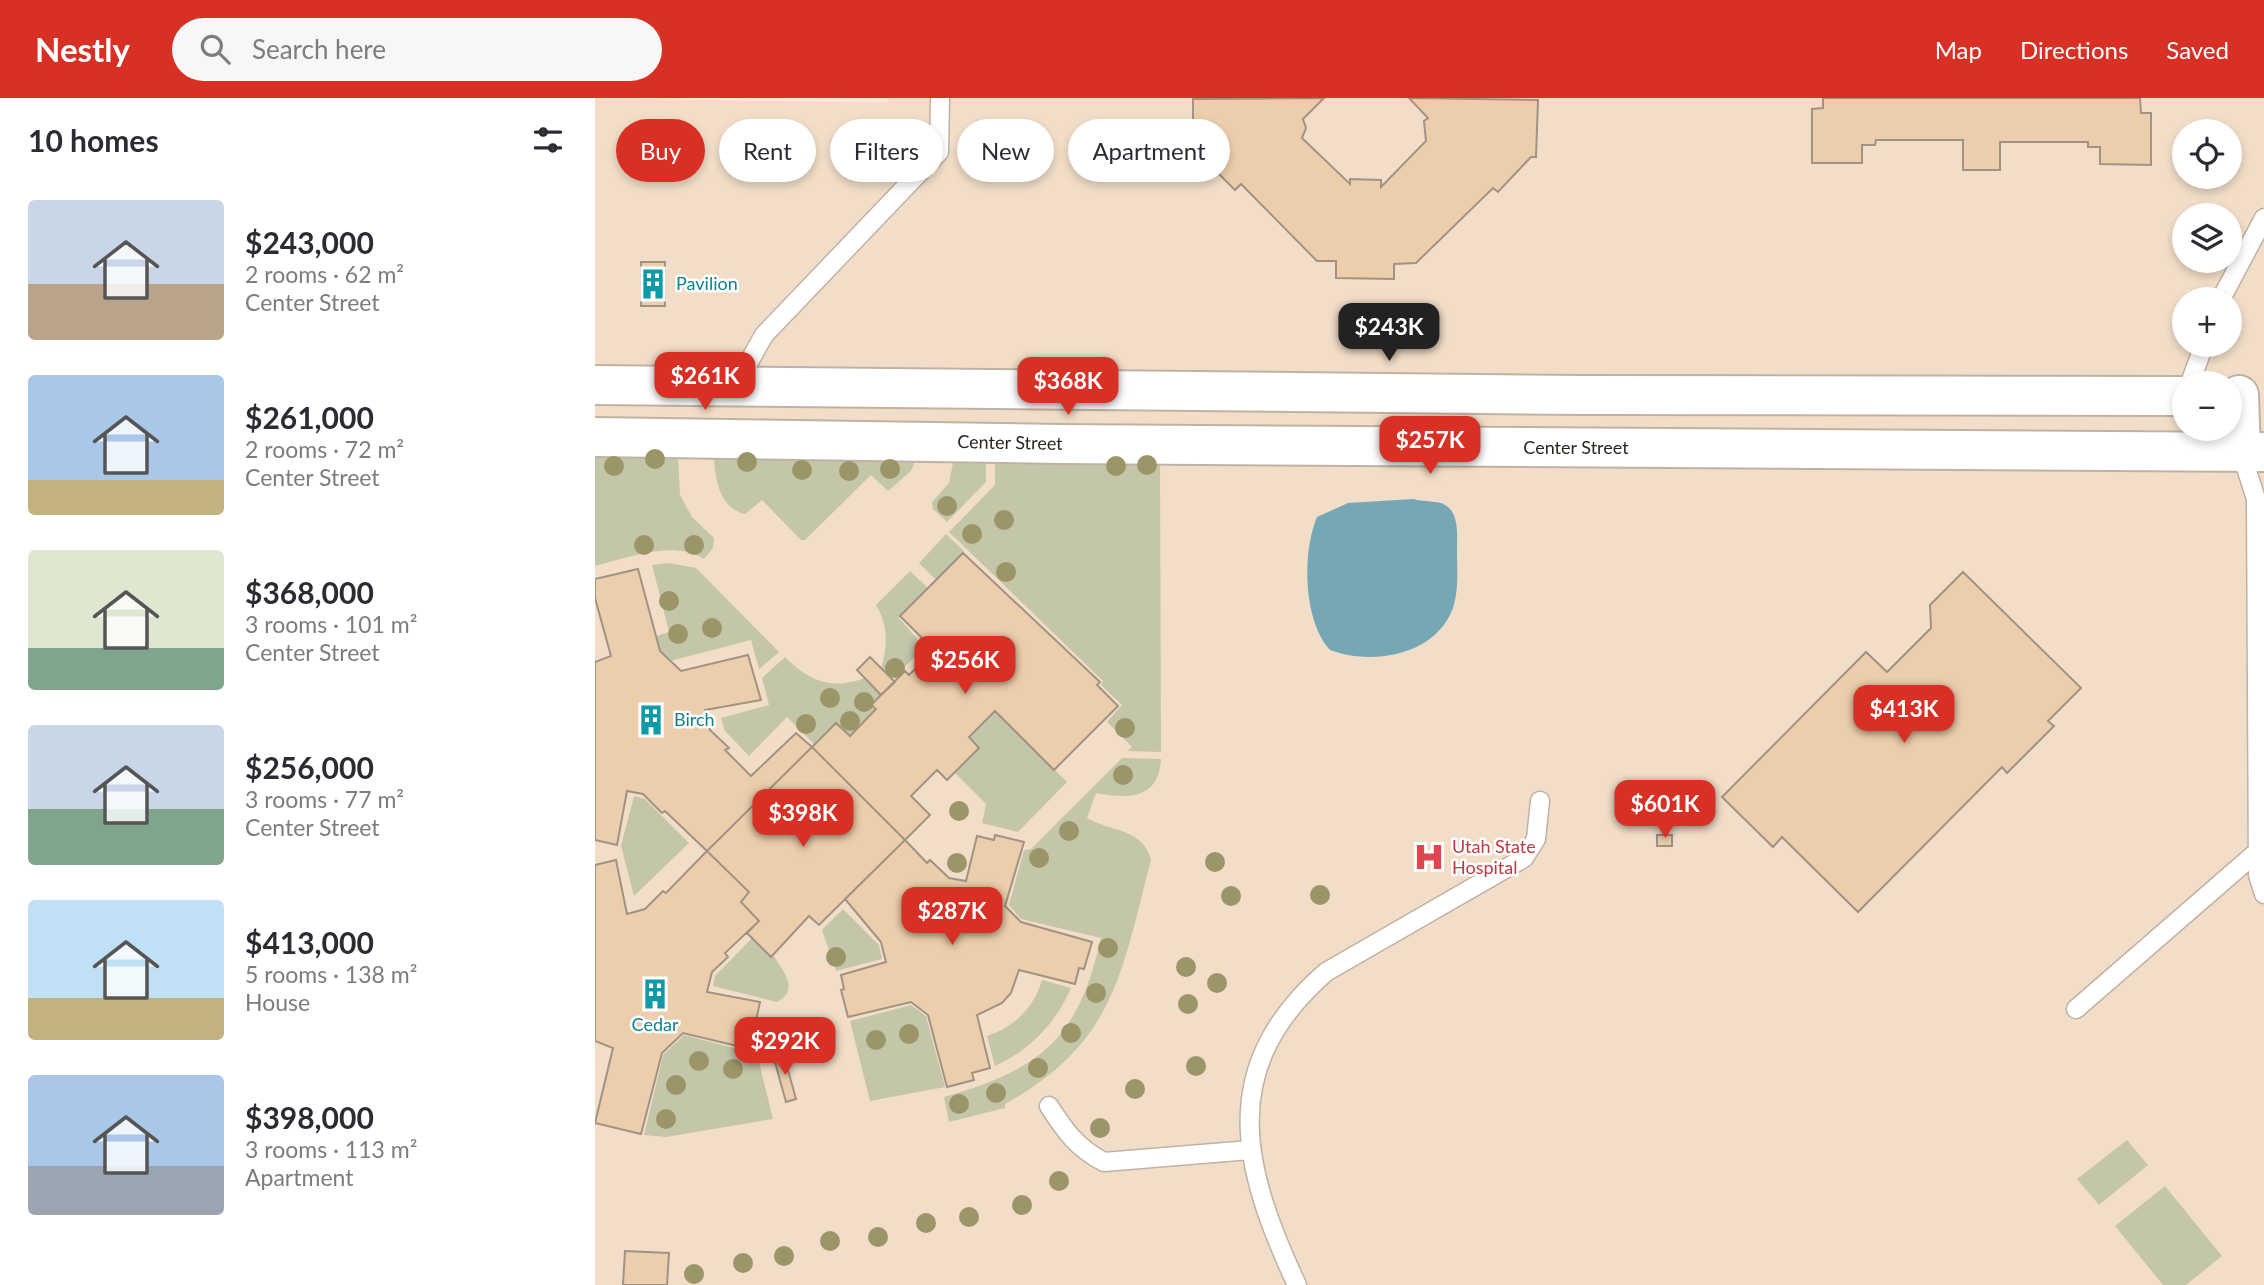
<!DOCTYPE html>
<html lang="en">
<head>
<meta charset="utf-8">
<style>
	:root { --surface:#fff; --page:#f7f7f7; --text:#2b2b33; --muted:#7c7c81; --accent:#d93025 }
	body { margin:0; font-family:Lato,sans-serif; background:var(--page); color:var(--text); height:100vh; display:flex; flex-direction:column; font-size:26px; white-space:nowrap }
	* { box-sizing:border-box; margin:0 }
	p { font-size:23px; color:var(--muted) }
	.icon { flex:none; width:38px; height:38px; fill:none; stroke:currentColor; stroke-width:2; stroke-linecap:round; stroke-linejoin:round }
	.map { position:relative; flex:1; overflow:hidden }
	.details { display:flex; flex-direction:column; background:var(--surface); width:595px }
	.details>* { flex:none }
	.guide { position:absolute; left:21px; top:21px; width:665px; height:63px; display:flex; gap:14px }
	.tools { position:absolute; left:1577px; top:21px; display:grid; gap:14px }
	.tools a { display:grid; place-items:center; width:70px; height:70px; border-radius:50%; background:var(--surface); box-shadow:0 4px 10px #0003; font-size:35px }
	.price { position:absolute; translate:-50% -60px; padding:0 16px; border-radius:14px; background:var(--accent); color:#fff; font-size:23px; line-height:46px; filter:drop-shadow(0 2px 4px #0008) }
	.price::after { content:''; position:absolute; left:50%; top:42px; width:21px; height:16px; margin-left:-10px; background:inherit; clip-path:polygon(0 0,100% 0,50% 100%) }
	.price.on { background:#222; color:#fff }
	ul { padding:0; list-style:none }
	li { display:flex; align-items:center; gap:21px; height:175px; padding:0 28px }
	li span { display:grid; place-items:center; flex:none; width:196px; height:140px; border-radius:7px; color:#555 }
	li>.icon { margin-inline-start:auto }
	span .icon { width:84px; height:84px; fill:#fffc; stroke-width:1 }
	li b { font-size:30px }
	h2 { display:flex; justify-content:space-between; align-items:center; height:84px; padding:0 28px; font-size:30px }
	.tag { padding:0 24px; border-radius:32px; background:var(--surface); box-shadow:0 4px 10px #0003; font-size:24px; line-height:63px }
	.tag.on { background:var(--accent); color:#fff }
	header { display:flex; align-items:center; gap:42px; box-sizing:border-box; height:98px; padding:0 35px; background:var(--accent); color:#fff }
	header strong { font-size:33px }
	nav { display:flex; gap:38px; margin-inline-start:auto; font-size:24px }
	.search { width:490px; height:63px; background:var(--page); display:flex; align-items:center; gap:18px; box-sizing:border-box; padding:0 24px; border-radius:38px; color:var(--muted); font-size:26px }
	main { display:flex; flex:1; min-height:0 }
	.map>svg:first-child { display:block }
	.built { fill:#f2dec8; fill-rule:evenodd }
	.green { fill:#c4c6aa }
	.water { fill:#75a8b4 }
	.building { fill:#ecceac; stroke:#a09384; stroke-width:2 }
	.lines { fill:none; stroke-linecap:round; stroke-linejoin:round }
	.service-casing { stroke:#c0b2a3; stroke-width:21 }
	.tertiary-casing { stroke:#c0b2a3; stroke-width:42 }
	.service { stroke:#fff; stroke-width:18 }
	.tertiary { stroke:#fff; stroke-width:38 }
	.tree { fill:#9b9568 }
	.labels { text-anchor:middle; stroke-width:5; stroke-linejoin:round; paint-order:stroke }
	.culture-label { font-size:18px; fill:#0d838f; stroke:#fff; text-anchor:start }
	.street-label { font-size:18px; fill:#2a241e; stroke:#fff }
	.health-label { font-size:18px; fill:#be3a42; stroke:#fff; text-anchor:start }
</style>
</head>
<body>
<header>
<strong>Nestly</strong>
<div class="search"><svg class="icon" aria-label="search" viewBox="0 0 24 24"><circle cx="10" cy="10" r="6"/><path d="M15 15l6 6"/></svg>Search here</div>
<nav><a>Map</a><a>Directions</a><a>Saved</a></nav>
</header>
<main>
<section class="details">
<h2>10 homes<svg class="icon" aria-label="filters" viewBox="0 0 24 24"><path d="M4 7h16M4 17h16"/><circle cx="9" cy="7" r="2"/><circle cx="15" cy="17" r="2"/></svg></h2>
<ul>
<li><span style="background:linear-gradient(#c9d6e8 60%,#b9a48a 0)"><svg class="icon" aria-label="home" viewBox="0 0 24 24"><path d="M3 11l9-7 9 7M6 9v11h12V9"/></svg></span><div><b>$243,000</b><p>2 rooms · 62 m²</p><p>Center Street</p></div></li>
<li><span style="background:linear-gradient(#a9c7e8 75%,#c2b280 0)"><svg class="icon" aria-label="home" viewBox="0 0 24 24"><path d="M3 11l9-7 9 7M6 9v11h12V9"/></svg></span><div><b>$261,000</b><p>2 rooms · 72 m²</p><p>Center Street</p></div></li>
<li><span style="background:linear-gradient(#dfe7d0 70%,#7fa58c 0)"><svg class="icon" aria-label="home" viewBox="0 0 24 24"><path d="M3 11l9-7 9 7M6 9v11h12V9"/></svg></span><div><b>$368,000</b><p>3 rooms · 101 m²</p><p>Center Street</p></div></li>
<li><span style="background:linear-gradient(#c9d6e8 60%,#7fa58c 0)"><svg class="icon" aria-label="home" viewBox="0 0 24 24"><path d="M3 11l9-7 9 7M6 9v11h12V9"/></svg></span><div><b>$256,000</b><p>3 rooms · 77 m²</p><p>Center Street</p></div></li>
<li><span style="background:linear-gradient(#bfe0f5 70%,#c2b280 0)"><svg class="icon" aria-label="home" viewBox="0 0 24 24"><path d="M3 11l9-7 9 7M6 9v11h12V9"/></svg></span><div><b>$413,000</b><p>5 rooms · 138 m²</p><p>House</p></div></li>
<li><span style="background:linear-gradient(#a9c7e8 65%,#9aa5b1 0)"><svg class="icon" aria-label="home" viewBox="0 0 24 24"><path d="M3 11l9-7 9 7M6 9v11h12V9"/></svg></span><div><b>$398,000</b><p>3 rooms · 113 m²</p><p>Apartment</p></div></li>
</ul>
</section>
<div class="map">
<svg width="1669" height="1187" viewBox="0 0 1669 1187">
	<rect width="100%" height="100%" fill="#f7e9d9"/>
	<path class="built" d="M0 0 292 5 293 0H1669V1187H0ZM1589 33H1634V79H1589ZM1589 117H1634V163H1589ZM1589 201H1634V247H1589ZM1589 285H1634V331H1589Z"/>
	<path class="green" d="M0 355 83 357 85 397 97 419 119 440 118 450 109 461C78 441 32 460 0 468Z
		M391 357V384L352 424 338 411 337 404 354 385 359 360Z
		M400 357 565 359 566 654 532 653 537 649 512 624 527 607 506 587 508 583 354 434 400 387Z
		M119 359 321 361 316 373 293 393 276 377 210 442H206L167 402 150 416C124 410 120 380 119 359Z
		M351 436 369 453 341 482 324 465Z
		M74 465 101 470 184 554 164 571 156 542 75 563 65 553 61 538 74 534 57 467Z
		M315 473 333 490 304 520 323 542 321 545 327 552 297 581 286 570C293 548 293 526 281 507Z
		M190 559C215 584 237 592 270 580L286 597 277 607 281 611 255 638 241 625 220 647 192 619 154 658 130 633 126 620 174 607 167 580Z
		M400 613 472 684 423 734 387 725 391 706 360 675 384 650 374 639Z
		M527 660 566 661C564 702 532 701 501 695L492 720C516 734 548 730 556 762 526 875 521 944 410 1006V1010L354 1024 349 999C446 971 483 942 506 840L426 821 414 807 429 752 436 751Z
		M39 698 50 701 94 745 39 798 26 748Z
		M248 811 284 847 287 861 241 873 227 832Z
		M157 840 175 858 178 856C187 873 206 891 182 904L118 888 120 878Z
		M447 882 476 890C461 925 435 952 400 968L392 938C419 929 439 910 447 882Z
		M316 907 331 918 350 989 275 1003 255 923Z
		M89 937 162 956 178 1021 71 1039 49 1037 68 957Z
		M1532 1042 1553 1067 1504 1107 1482 1081Z
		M1570 1088 1627 1158 1591 1187H1568L1520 1128Z"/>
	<path class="water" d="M819 401C830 405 846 401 854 410 864 420 862 438 862 451 862 470 864 492 858 510 841 557 778 568 735 552 708 523 707 454 722 419L753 405Z"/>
	<path class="building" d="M729 0 708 21 711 30 707 40 755 86V81L786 82V89L831 43 829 23 833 20 814 0 943 2 941 59H936L903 94 898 90 821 165 799 166V181L741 180V163H722L646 86 640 92 605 57 598 58V1Z
		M1228 0H1545L1546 15H1556V67L1505 66V49H1493V44H1405V72H1368V42H1281L1280 47H1267V65H1217V11L1228 10Z
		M46 164H70V208H46Z
		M368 455 505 584 502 587 523 608 459 672 400 613 374 639 384 650 352 682 342 672 316 698 335 717 310 742 217 649 241 625 255 638 281 611 276 607 310 573 314 577 339 552 305 518Z
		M43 471 65 553 86 573 153 557 166 602 110 612 115 632 134 650 130 652 156 678 201 635 217 649 112 753 70 713 67 715 48 696 32 693 22 747 0 742V564L16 558 0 500V481Z
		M1368 474 1486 590 1453 623 1459 628 1412 675 1407 669 1263 814 1187 739 1178 749 1127 699 1271 554 1292 574 1336 530 1335 507Z
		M275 559 300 584 286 597 262 572Z
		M217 649 310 742 224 827 214 818 176 859 152 835 164 823 146 804 154 794 112 753Z
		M400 737 429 744 410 808 426 824 497 844 489 871 484 870 480 886 424 872 416 895 407 905 382 917 395 970 377 975 379 982 352 989 333 917 316 904 253 919 246 892 249 891 246 877 291 864 286 844 250 801 310 742 332 765 335 762 354 780 371 783 382 738 399 742Z
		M1062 737H1077V748H1062Z
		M112 753 154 794 146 804 164 823 130 855 133 859 117 874 112 894 165 904 155 951 88 935 67 955 46 1036 0 1025 18 950 0 943V767L21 762 32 816 50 811 68 793 71 795Z
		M188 954 201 1001 191 1004 178 957Z
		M30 1153 74 1155 72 1187H28Z"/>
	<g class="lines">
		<g class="service-casing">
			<path id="service" d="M1626 201 1669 120
				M1595 285 1609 247
				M140 289 169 237 344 54 345 0
				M1646 354 1661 401 1663 777 1669 796
				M1481 911 1663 753
				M454 1008C470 1033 482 1050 509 1064L655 1052
				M702 1187C647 1069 621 970 731 874L929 760 941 741 945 703"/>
		</g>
		<g class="tertiary-casing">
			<path id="tertiary" d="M0 287 986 297 1589 298
				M1644 297 1646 354
				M0 339 465 346 1669 354"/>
		</g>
		<use href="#service" class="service"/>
		<use href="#tertiary" class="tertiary"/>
	</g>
	<g class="tree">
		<circle cx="60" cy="361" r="10"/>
		<circle cx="152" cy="364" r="10"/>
		<circle cx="552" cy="367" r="10"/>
		<circle cx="19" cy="368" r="10"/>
		<circle cx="521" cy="368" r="10"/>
		<circle cx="295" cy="371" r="10"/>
		<circle cx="207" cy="372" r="10"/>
		<circle cx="254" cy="373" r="10"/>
		<circle cx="352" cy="408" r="10"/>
		<circle cx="409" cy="422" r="10"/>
		<circle cx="377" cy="436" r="10"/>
		<circle cx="49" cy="447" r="10"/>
		<circle cx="99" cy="447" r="10"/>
		<circle cx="411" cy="474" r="10"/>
		<circle cx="74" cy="503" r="10"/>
		<circle cx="117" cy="530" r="10"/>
		<circle cx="83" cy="536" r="10"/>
		<circle cx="300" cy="570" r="10"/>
		<circle cx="235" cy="600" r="10"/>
		<circle cx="269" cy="604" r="10"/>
		<circle cx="255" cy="623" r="10"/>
		<circle cx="211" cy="626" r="10"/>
		<circle cx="530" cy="630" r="10"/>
		<circle cx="528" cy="677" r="10"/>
		<circle cx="364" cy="713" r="10"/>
		<circle cx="474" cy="733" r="10"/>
		<circle cx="444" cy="760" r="10"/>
		<circle cx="620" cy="764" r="10"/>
		<circle cx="362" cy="765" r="10"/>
		<circle cx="725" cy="797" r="10"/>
		<circle cx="636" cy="798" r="10"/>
		<circle cx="513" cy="850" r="10"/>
		<circle cx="241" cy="859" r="10"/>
		<circle cx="591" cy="869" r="10"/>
		<circle cx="622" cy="885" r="10"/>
		<circle cx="501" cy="895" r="10"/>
		<circle cx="593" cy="906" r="10"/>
		<circle cx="476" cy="935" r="10"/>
		<circle cx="314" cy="936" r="10"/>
		<circle cx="281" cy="942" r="10"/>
		<circle cx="104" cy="963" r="10"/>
		<circle cx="601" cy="968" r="10"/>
		<circle cx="443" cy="970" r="10"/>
		<circle cx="138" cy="971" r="10"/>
		<circle cx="81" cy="987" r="10"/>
		<circle cx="540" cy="991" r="10"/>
		<circle cx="401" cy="995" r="10"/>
		<circle cx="364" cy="1006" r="10"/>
		<circle cx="71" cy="1021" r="10"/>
		<circle cx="505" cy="1030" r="10"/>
		<circle cx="464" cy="1083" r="10"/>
		<circle cx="427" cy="1107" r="10"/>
		<circle cx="374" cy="1119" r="10"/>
		<circle cx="331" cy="1125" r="10"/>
		<circle cx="283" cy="1139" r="10"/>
		<circle cx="235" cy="1143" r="10"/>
		<circle cx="189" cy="1158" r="10"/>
		<circle cx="148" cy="1165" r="10"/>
		<circle cx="99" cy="1176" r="10"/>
	</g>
	<defs>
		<g id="building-bare" transform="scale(2.415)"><path d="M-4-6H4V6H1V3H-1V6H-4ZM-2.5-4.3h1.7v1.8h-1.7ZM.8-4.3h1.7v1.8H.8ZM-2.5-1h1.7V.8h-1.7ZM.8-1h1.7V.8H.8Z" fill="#0f9aa8" stroke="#fff" stroke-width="2.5" paint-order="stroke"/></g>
		<g id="hospital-bare" transform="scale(2.415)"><path d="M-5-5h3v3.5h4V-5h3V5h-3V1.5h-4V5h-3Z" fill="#e0444e" stroke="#fff" stroke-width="2.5" paint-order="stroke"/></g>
	</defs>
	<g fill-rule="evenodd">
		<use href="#building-bare" x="58" y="186"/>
		<use href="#building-bare" x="56" y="622"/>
		<use href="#hospital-bare" x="834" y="759"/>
		<use href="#building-bare" x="60" y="896"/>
	</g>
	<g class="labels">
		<g class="culture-label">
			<text x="81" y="192">Pavilion</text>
			<text x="79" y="628">Birch</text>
			<text x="60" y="933" text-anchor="middle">Cedar</text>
		</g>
		<g class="street-label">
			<text transform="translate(415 345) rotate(1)" y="6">Center Street</text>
			<text x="981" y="356">Center Street</text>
		</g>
		<g class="health-label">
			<text x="857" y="755">Utah State<tspan x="857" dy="21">Hospital</tspan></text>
		</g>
	</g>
</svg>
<div class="tools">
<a><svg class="icon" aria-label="locate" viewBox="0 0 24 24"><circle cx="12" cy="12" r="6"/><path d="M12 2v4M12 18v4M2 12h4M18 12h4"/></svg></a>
<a><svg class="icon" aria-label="layers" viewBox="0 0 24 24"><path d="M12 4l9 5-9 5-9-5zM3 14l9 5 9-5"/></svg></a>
<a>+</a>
<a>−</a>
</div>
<b class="price on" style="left:794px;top:265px">$243K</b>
<b class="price" style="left:110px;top:314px">$261K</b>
<b class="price" style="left:473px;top:319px">$368K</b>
<b class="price" style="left:835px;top:378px">$257K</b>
<b class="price" style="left:370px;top:598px">$256K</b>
<b class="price" style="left:1309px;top:647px">$413K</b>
<b class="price" style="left:1070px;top:742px">$601K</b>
<b class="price" style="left:208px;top:751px">$398K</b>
<b class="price" style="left:357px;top:849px">$287K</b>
<b class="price" style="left:190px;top:979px">$292K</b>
<div class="guide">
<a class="tag on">Buy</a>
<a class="tag">Rent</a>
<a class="tag">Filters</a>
<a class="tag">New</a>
<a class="tag">Apartment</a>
</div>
</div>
</main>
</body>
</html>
